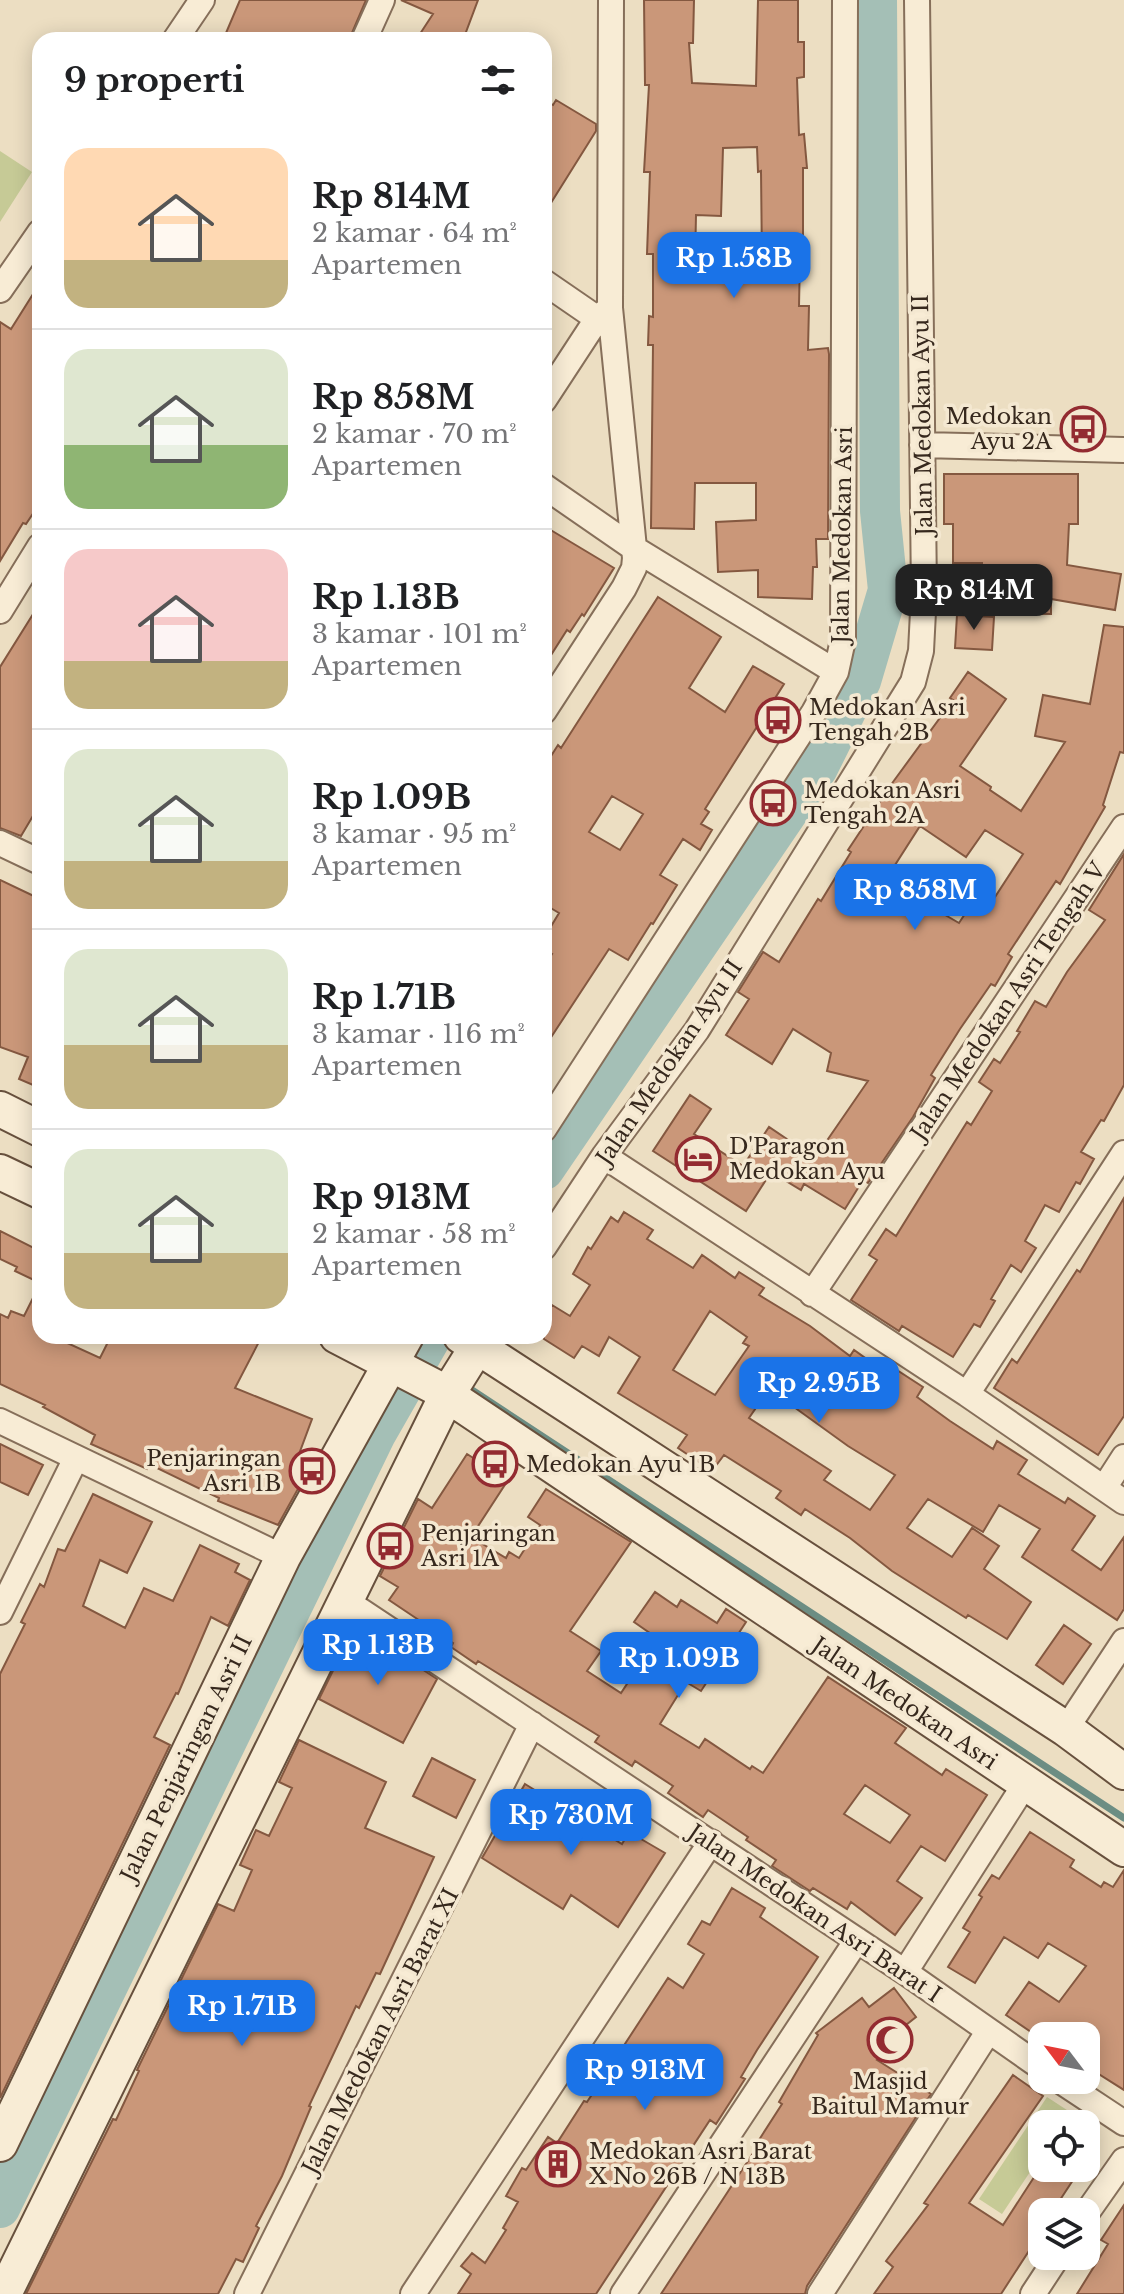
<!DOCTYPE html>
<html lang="id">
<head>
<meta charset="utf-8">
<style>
	:root { --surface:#fff; --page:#f2f2f2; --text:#202124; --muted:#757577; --line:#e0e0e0; --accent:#1a73e8 }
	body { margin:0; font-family:"Libre Baskerville",serif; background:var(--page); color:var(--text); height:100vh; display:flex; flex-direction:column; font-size:30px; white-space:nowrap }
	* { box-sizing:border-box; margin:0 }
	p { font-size:26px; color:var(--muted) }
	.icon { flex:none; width:44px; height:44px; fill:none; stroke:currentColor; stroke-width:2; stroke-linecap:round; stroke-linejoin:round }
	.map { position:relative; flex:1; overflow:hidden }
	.details { position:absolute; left:32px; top:32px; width:520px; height:1312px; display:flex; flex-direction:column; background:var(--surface); border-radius:24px; box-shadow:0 4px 20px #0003 }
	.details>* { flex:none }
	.needle { width:52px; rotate:302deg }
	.tools { position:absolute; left:1028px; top:2022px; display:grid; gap:16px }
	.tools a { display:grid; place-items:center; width:72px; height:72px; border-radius:16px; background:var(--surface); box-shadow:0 4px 20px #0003; font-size:40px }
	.price { position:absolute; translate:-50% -68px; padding:0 18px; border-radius:16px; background:var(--accent); color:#fff; font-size:26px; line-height:52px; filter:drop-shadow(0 2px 4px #0008) }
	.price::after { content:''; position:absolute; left:50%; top:48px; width:24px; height:18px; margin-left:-12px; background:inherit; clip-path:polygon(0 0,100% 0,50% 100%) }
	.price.active { background:#222; color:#fff }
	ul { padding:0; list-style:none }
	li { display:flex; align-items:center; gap:24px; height:200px; padding:0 32px }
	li+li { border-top:2px solid var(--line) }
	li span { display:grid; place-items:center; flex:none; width:224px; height:160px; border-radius:24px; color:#555 }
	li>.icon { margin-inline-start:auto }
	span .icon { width:96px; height:96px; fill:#fffc; stroke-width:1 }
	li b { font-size:34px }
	h2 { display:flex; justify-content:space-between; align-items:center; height:96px; padding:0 32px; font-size:34px }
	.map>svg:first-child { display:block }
	.green { fill:#c6ca96 }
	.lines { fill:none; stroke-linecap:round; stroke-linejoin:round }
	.stream { stroke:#6c8d83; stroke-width:7 }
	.river { stroke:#a4bfb6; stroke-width:40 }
	.building { fill:#ca9779; stroke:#845840; stroke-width:2; fill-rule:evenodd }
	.street-casing { stroke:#866f5a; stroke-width:28 }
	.secondary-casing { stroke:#67503d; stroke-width:38 }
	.street { stroke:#f8ecd5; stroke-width:24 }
	.secondary { stroke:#f8ecd5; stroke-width:34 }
	.labels { text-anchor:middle; stroke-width:7; stroke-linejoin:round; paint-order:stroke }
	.street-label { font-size:22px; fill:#36281d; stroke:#f4e8d1 }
	.poi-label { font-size:22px; fill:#36281d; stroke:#f4e8d1; text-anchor:start }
</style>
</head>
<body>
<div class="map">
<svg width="1124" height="2294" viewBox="0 0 1124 2294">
	<rect width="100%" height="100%" fill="#ecdec2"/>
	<path class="green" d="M0 151 32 172 0 222Z
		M1047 2097 1070 2112 1062 2124H1042V2154L1002 2214 979 2199Z"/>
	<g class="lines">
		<path class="stream" d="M472 1390 1124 1818"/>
		<path class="river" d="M544 1170 818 768 861 681 888 590 880 511 877 0
			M0 2208 376 1434 432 1336"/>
	</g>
	<path class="building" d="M240 0H366L349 40H223Z
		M401 0H478L463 40H416L433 14Z
		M644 0H694L693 43H689L692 83 756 86 758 0H798V42H804V77L797 78 799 135 804 134 807 168H803V256H800L799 306H809L808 350 828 348 829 354 828 539H816L817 567H813L812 599 758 597V570L718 572 716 522 756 520V483H695L694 529 651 528 653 345H648L649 316 653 317V254H647L650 172H644L649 85H645ZM757 147 758 172 761 171 762 263 695 264 696 215 721 216 723 148Z
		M544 100 553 105 556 100 596 124V131L544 214Z
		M40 283V503L26 524 23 523 0 561V322L11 329Z
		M944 474H1078V524H1069L1067 565 1121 574 1115 610 1051 599V614L981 613 982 563H953V524H944Z
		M544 526 614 568 584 616 582 614 570 632 567 630 544 666Z
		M658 597 721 637 689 688 725 712 753 666 784 684 705 809 709 812 701 824 712 830 700 850 683 839 660 875 677 885 653 924 651 923 628 960 609 949 544 1048V967L552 954 544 950V938L559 913 544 904V767L558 745 561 748ZM612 796 643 814 620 850 589 832Z
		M40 603V804L21 836 0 828V667Z
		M957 615 994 617 992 650 955 648Z
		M1104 625 1124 627V753L1120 752 1103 805 1105 807 1060 884 1056 881 1008 954 1012 957 995 986 991 984 960 1029 931 1075 935 1078 913 1117 868 1183 863 1180 845 1209 804 1184 801 1190 771 1172 746 1211 653 1151 690 1095 711 1109 694 1134 743 1166 769 1127 809 1154 811 1152 817 1155 868 1081 827 1071 831 1053 793 1029 772 1064 726 1035 749 999 738 992 763 952 779 962 818 899 821 901 851 852 848 850 893 782 953 700 950 698 968 672 1006 699 960 766 991 787 990 790 1021 811 1065 742 1035 736 1043 695 1090 704ZM920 826 966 857 985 830 1023 854 993 900 980 891 959 923 930 906 932 902 888 876Z
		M1124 854V1085L1104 1121 1101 1120 1081 1152 1094 1159 1080 1184 1076 1182 1059 1212 1045 1205 1025 1241 1036 1248 1021 1272 1011 1265 991 1299 995 1301 980 1327 974 1324 953 1357 902 1326 899 1331 851 1300 877 1260 869 1255 886 1229 896 1236 967 1122 971 1125 992 1091 979 1082 994 1059 1000 1063 1020 1032 1017 1031 1035 1001 1046 1007 1067 972 1105 920 1089 910Z
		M0 880 40 899V1088L19 1079 28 1057 0 1047Z
		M1124 1198V1416L1098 1455 994 1388 1012 1359 1017 1363 1077 1270 1080 1272Z
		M624 1212 653 1230 647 1239 693 1268 702 1255 735 1278 739 1272 764 1288 759 1295 810 1326 850 1356 854 1350 885 1372 889 1365 923 1387 917 1397 950 1421 993 1449 997 1441 1027 1460 1018 1474 1065 1503 1068 1498 1095 1516 1072 1550 1101 1570 1124 1537V1609L1117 1620 1022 1557 1040 1529 999 1505 983 1532 928 1499 907 1528 952 1557 972 1528 999 1546 984 1569 1031 1602 1007 1639 968 1615 966 1618 892 1571 850 1538 805 1509 801 1515 776 1498 781 1491 724 1455 712 1471 678 1448 687 1435 618 1393 640 1357 609 1337 599 1356 582 1346 574 1358 544 1339V1318L552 1305 570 1316 590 1285 573 1274 588 1247 591 1249 611 1217 618 1222ZM710 1311 747 1337 743 1343 749 1346 715 1395 673 1370ZM769 1389 848 1446 895 1475 870 1510 824 1480 831 1471 749 1418Z
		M0 1231 40 1251V1283L15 1271 17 1267 0 1259Z
		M40 1284V1336H52L100 1358 111 1336H262L235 1388 312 1419 292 1473 304 1478 278 1525 218 1501 219 1498 149 1464 147 1469 91 1444 95 1435 43 1407 45 1405 0 1384V1314L8 1318 11 1311 24 1316Z
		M0 1444 43 1465 28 1495 0 1482Z
		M467 1454 508 1480 471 1537 506 1558 509 1552 519 1558 540 1525 528 1517 546 1489 631 1542 570 1631 601 1651 587 1671 621 1693 657 1638 634 1622 655 1592 677 1607 681 1600 717 1623 726 1609 746 1622 701 1691 686 1682 660 1724 699 1748 705 1739 750 1769 752 1766 763 1773 828 1677 906 1728 895 1743 942 1775 946 1769 987 1795 945 1861 921 1846 897 1881 922 1898 895 1935 851 1902 847 1909 813 1888 810 1891 772 1866 776 1860 746 1840 748 1837 708 1810 703 1817 668 1793 673 1786 635 1761 632 1766 595 1742 599 1736 478 1661 476 1664 451 1647 453 1643 389 1600 398 1587 380 1576 418 1499 432 1508ZM865 1785 910 1815 890 1843 844 1814Z
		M93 1494 152 1522 127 1573 100 1560 83 1606 125 1628 144 1588 173 1601 200 1545 239 1564 235 1572 250 1580 228 1626 211 1617 178 1694 176 1693 154 1737 170 1745 0 2098V1674L25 1624 21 1622 40 1584 44 1587 58 1549 65 1551Z
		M1064 1625 1091 1644 1063 1684 1036 1665Z
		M353 1630 399 1654 437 1679 403 1743 319 1699Z
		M299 1740 386 1782 365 1828 434 1857 380 1974 376 1973 359 2008 356 2006 309 2106 311 2107 282 2176 256 2226 259 2228 243 2262 236 2259 218 2294H26L113 2119 116 2120 139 2071 137 2070 218 1904 234 1911 252 1870 240 1865 256 1830 269 1836 292 1788 279 1782Z
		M432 1758 475 1780 456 1818 413 1796Z
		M525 1784 622 1844 629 1832 665 1853 618 1927 571 1895 563 1909 482 1858Z
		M1030 1832 1074 1860 1070 1867 1101 1887 1104 1882 1113 1887 1124 1870V2090L1086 2066V2036H1051L1038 2027 1034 2034 1006 2015 1029 1982 1059 2002 1086 1966 1048 1943 1038 1958 1004 1937 975 1983 948 1967 970 1932 963 1928 982 1897 979 1895 992 1875 999 1879Z
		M732 1888 765 1908 760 1917 818 1957 757 2050 741 2077 745 2079 716 2124 710 2120 596 2294H458L471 2274 461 2266 472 2253 485 2263 506 2230 503 2228 518 2202 506 2196 522 2168 526 2170 548 2137 557 2143 584 2101 587 2102 668 1978 683 1988 704 1954 688 1944 702 1921 710 1925Z
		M894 1988 916 2017 892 2036 898 2044 877 2060 931 2094 807 2286 805 2294H661L759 2144 757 2143 782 2104 779 2102 818 2035 816 2033 862 1998 869 2007Z
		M1013 2075 1043 2096 969 2203 1003 2225 1040 2168H1081L1052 2212H1042V2228L1036 2240 1001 2294H874L893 2267 886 2261 928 2205 924 2203Z
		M1124 2205V2294H1077L1108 2244 1101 2240Z"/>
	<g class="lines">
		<g class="street-casing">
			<path id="street" d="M175 40 202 0
				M364 40 382 0
				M544 282 608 326
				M0 290 40 232
				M544 400 597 319 610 308
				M922 445 1124 450
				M544 486 635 549 836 672
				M0 611 40 546
				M544 711 624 588 634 568 635 558 610 308 611 0
				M0 843 40 862
				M544 1129 814 712 836 672 843 640 845 0
				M604 1156 967 1394 1124 1502
				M544 1247 604 1156 697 1030 913 682 921 651 924 592 917 0
				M812 1294 1124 827
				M967 1394 1124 1153
				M0 1421 283 1557
				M1104 1488 1124 1457
				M346 1601 905 1972 1042 2068
				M0 1612 76 1458
				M1066 1729 1124 1641
				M905 1972 1025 1784
				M1059 2080 1124 2123
				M1086 2214 1124 2160
				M247 2294 532 1724
				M413 2294 711 1842
				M623 2294 857 1940
				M820 2294 988 2032
				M1033 2294 1058 2256"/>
		</g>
		<g class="secondary-casing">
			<path id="secondary" d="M0 1109 40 1129
				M0 1172 40 1191
				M337 1336 437 1388 1124 1849
				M461 1336 1066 1729 1124 1772
				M0 2144 283 1557 406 1336
				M4 2294 447 1395 477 1347"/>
		</g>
		<use href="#street" class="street"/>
		<use href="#secondary" class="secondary"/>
	</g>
	<defs>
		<g id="bus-ring" transform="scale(2.3)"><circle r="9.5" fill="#f4e8d1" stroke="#932b31" stroke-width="1.5"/><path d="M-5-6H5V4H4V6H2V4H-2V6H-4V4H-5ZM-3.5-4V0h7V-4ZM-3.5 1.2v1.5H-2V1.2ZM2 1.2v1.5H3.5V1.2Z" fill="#932b31"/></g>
		<g id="hotel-ring" transform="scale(2.3)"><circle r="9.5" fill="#f4e8d1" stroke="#932b31" stroke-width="1.5"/><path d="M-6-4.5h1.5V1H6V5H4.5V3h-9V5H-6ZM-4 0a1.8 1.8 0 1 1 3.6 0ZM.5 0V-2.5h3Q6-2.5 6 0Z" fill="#932b31"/></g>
		<g id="mosque-ring" transform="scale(2.3)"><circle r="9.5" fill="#f4e8d1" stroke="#932b31" stroke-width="1.5"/><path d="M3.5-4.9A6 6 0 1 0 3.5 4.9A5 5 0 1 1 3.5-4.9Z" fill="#932b31"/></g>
		<g id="building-ring" transform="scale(2.3)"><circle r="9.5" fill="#f4e8d1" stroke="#932b31" stroke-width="1.5"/><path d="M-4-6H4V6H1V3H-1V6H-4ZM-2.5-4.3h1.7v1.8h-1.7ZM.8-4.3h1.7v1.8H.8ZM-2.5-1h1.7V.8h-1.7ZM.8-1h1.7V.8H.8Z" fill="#932b31"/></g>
	</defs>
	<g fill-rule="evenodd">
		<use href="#bus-ring" x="1083" y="429"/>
		<use href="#bus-ring" x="778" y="720"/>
		<use href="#bus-ring" x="773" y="803"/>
		<use href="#hotel-ring" x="698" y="1159"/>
		<use href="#bus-ring" x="495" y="1464"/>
		<use href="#bus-ring" x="312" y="1471"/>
		<use href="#bus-ring" x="390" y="1546"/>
		<use href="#mosque-ring" x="890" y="2040"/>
		<use href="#building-ring" x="558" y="2164"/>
	</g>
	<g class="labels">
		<g class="street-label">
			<text transform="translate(922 415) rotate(-91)" y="8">Jalan Medokan Ayu II</text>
			<text transform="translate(842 535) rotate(-89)" y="8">Jalan Medokan Asri</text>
			<text transform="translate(1008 1001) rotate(-56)" y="8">Jalan Medokan Asri Tengah V</text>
			<text transform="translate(669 1062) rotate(-56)" y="8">Jalan Medokan Ayu II</text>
			<text transform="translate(905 1703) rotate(34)" y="8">Jalan Medokan Asri</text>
			<text transform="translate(186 1758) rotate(-64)" y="8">Jalan Penjaringan Asri II</text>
			<text transform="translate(815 1913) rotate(34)" y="8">Jalan Medokan Asri Barat I</text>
			<text transform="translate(380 2031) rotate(-63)" y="8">Jalan Medokan Asri Barat XI</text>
		</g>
		<g class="poi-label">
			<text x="1052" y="424" text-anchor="end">Medokan<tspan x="1052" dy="25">Ayu 2A</tspan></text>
			<text x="809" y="715">Medokan Asri<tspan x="809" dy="25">Tengah 2B</tspan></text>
			<text x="804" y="798">Medokan Asri<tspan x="804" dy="25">Tengah 2A</tspan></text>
			<text x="729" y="1154">D'Paragon<tspan x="729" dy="25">Medokan Ayu</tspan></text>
			<text x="281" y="1466" text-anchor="end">Penjaringan<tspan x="281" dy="25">Asri 1B</tspan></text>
			<text x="526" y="1472">Medokan Ayu 1B</text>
			<text x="421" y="1541">Penjaringan<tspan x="421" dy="25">Asri 1A</tspan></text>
			<text x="890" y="2089" text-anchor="middle">Masjid<tspan x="890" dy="25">Baitul Mamur</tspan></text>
			<text x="589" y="2159">Medokan Asri Barat<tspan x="589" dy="25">X No 26B / N 13B</tspan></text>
		</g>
	</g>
</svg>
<div class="tools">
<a><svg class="needle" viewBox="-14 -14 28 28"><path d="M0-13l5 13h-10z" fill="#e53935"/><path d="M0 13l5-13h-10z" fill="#757577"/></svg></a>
<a><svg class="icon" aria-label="locate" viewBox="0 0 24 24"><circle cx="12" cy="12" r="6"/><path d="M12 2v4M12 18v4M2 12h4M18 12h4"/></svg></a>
<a><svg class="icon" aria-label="layers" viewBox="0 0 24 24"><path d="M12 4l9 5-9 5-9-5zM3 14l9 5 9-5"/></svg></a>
</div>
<b class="price" style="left:734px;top:300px">Rp 1.58B</b>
<b class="price active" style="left:974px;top:632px">Rp 814M</b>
<b class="price" style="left:915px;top:932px">Rp 858M</b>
<b class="price" style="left:819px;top:1425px">Rp 2.95B</b>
<b class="price" style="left:378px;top:1687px">Rp 1.13B</b>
<b class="price" style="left:679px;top:1700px">Rp 1.09B</b>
<b class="price" style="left:571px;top:1857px">Rp 730M</b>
<b class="price" style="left:242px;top:2048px">Rp 1.71B</b>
<b class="price" style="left:645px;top:2112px">Rp 913M</b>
<section class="details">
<h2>9 properti<svg class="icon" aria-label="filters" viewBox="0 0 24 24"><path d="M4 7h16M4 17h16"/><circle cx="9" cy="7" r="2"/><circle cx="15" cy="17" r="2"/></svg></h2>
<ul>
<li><span style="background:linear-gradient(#ffd9b3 70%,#c2b280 0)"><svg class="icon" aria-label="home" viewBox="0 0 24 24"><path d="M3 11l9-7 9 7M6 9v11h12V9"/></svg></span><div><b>Rp 814M</b><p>2 kamar · 64 m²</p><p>Apartemen</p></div></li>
<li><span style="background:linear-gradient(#dfe7d0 60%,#8fb573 0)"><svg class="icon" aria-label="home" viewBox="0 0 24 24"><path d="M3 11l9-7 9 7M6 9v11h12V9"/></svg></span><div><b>Rp 858M</b><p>2 kamar · 70 m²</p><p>Apartemen</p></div></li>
<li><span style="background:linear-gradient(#f6c9c9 70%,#c2b280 0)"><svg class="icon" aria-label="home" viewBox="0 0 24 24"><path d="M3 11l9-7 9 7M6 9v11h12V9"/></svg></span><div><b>Rp 1.13B</b><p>3 kamar · 101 m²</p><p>Apartemen</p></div></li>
<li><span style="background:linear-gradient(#dfe7d0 70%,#c2b280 0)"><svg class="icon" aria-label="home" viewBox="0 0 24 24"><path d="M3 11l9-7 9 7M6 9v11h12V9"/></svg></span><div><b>Rp 1.09B</b><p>3 kamar · 95 m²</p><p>Apartemen</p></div></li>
<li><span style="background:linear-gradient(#dfe7d0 60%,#c2b280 0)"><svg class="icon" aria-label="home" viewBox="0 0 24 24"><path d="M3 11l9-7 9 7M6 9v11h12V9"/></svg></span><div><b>Rp 1.71B</b><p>3 kamar · 116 m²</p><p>Apartemen</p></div></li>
<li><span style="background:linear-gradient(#dfe7d0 65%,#c2b280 0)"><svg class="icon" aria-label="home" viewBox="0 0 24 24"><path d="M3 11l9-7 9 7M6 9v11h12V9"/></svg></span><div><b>Rp 913M</b><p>2 kamar · 58 m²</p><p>Apartemen</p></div></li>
</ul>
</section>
</div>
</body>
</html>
